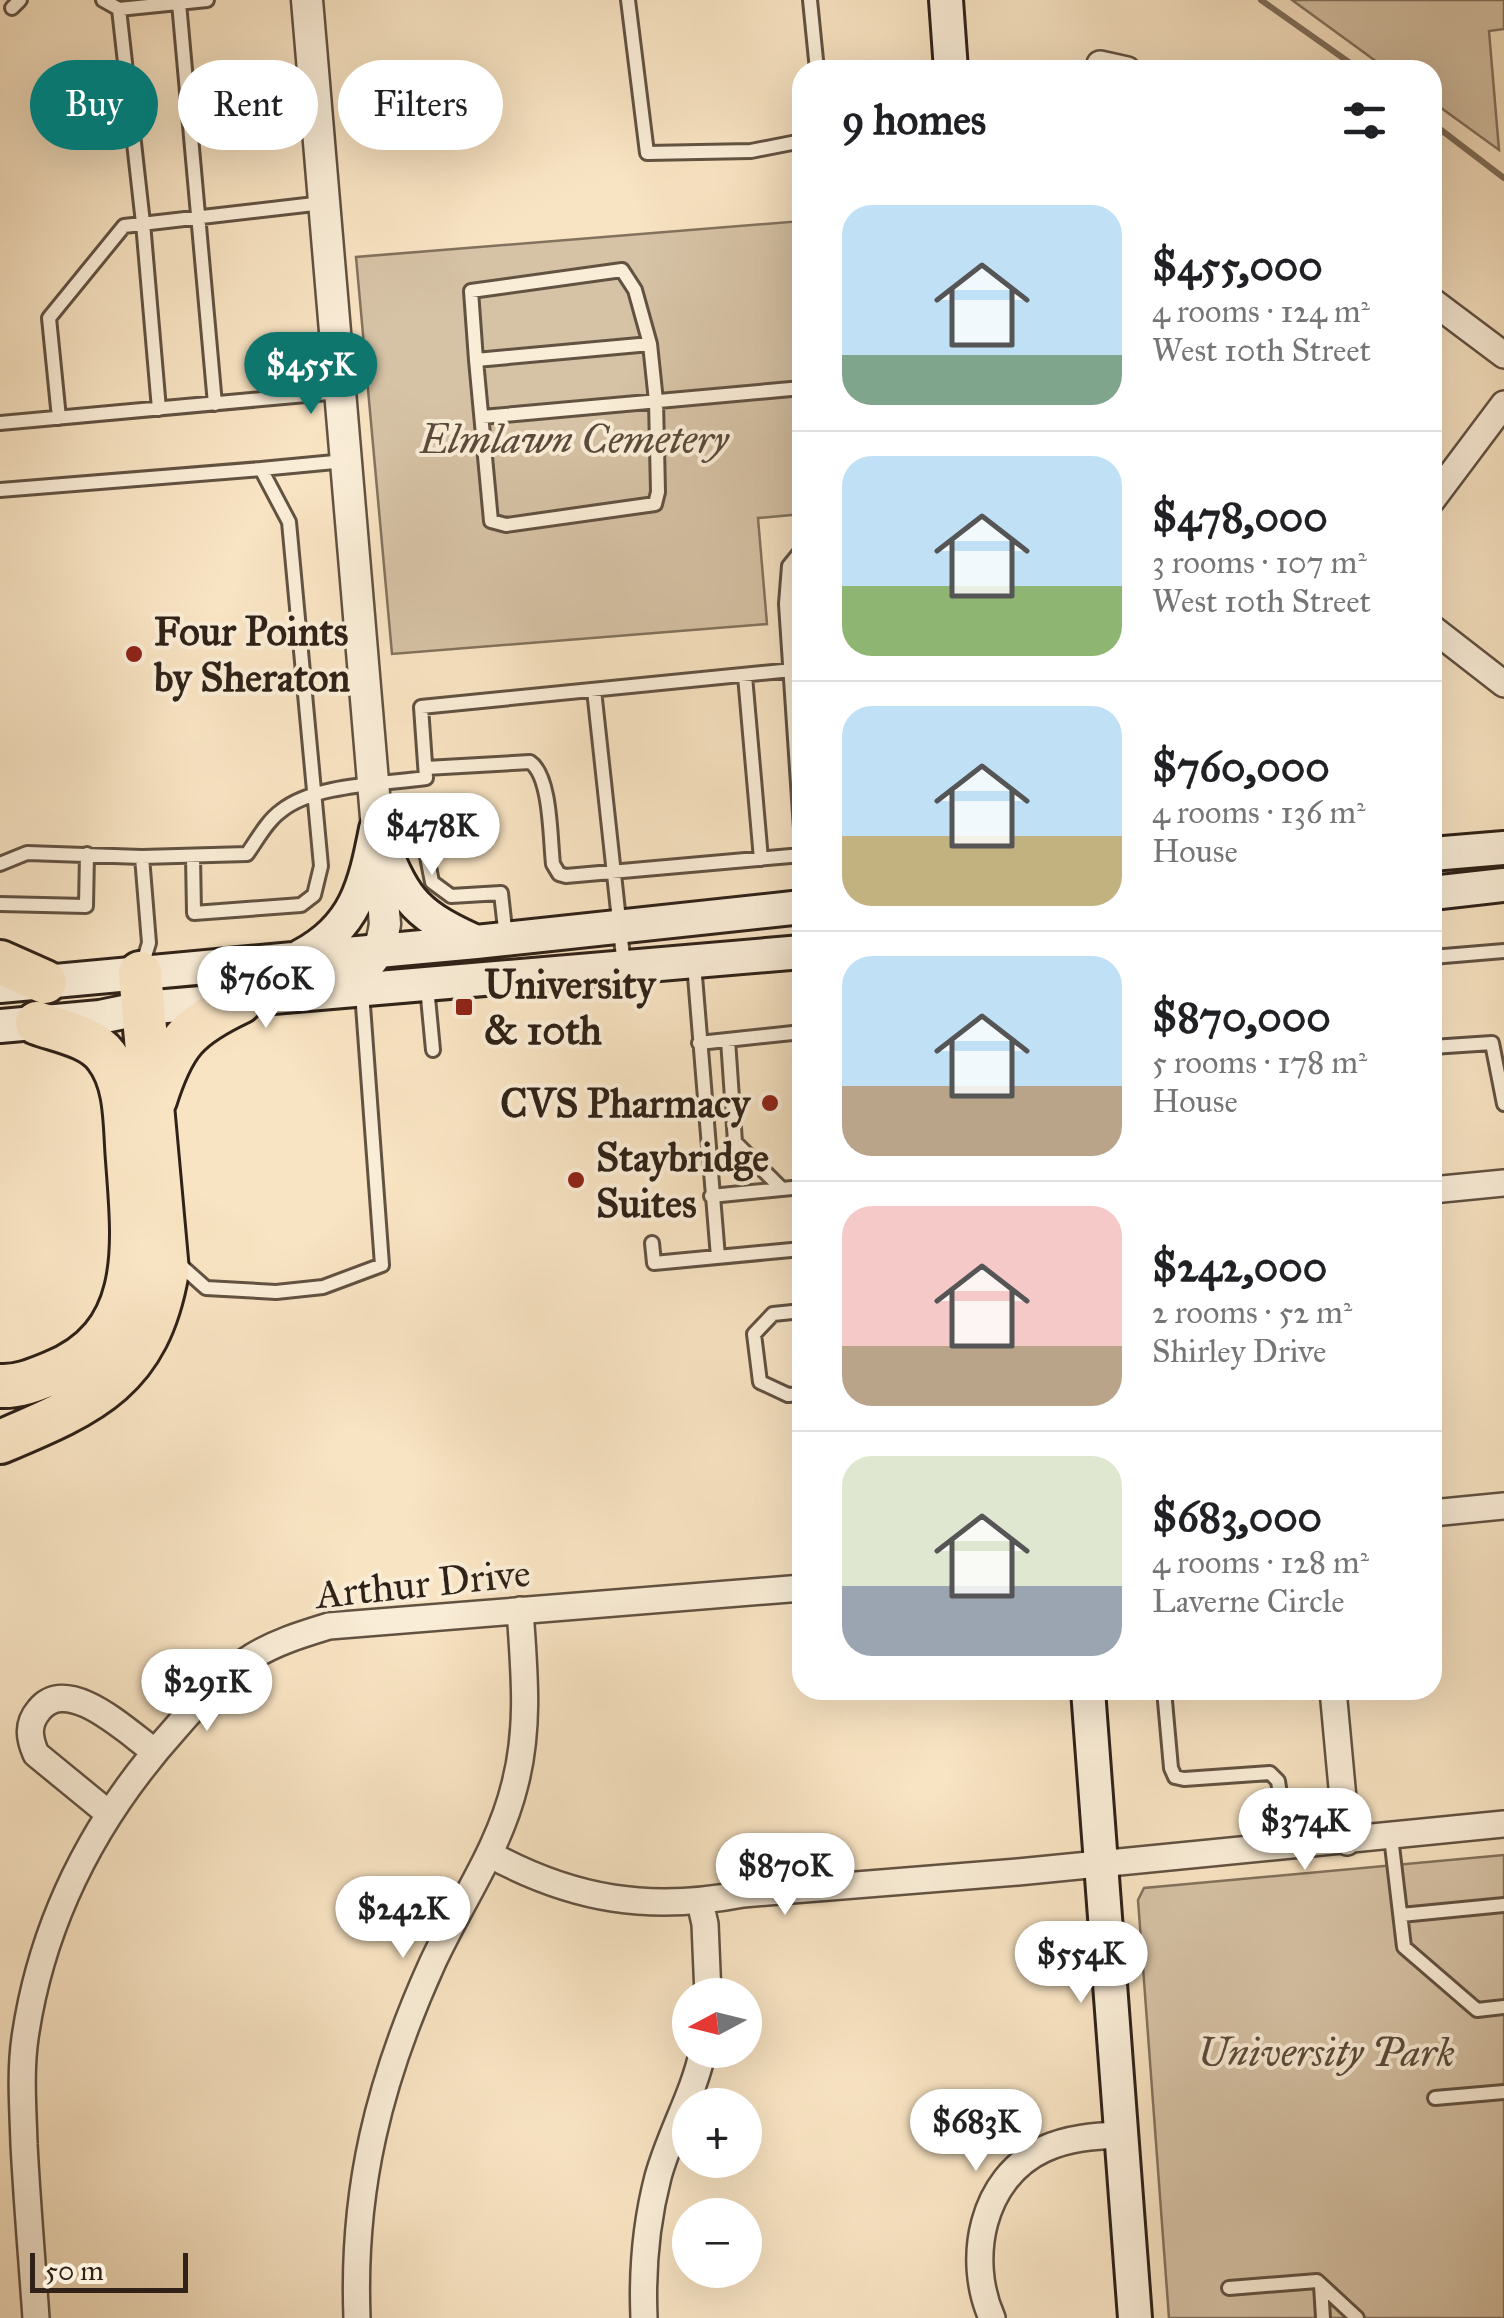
<!DOCTYPE html>
<html lang="en">
<head>
<meta charset="utf-8">
<style>
	:root { --surface:#fff; --page:#f6f6f6; --text:#202124; --muted:#757577; --line:#e0e0e0; --accent:#0f766e }
	body { margin:0; font-family:"IM FELL Great Primer",serif; background:var(--page); color:var(--text); height:100vh; display:flex; flex-direction:column; font-size:38px; white-space:nowrap }
	* { box-sizing:border-box; margin:0 }
	p { font-size:32px; color:var(--muted) }
	.icon { flex:none; width:55px; height:55px; fill:none; stroke:currentColor; stroke-width:2; stroke-linecap:round; stroke-linejoin:round }
	.map { position:relative; flex:1; overflow:hidden }
	.drawer { position:absolute; left:792px; top:60px; width:650px; height:1640px; display:flex; flex-direction:column; background:var(--surface); border-radius:30px; box-shadow:0 10px 40px #0002 }
	.drawer>* { flex:none }
	.guide { position:absolute; left:30px; top:60px; width:612px; height:90px; display:flex; gap:20px }
	.needle { width:65px; rotate:263deg }
	.buttons { position:absolute; left:672px; top:1978px; display:grid; gap:20px }
	.buttons a { display:grid; place-items:center; width:90px; height:90px; border-radius:50%; background:var(--surface); box-shadow:0 10px 40px #0002; font-size:50px }
	.scale { position:absolute; left:30px; bottom:25px; width:158px; box-sizing:border-box; padding-left:10px; border:5px solid #302218; border-top:0; font-size:28px; line-height:35px; white-space:nowrap; color:#302218; -webkit-text-stroke:8px #faedd7; paint-order:stroke }
	.price { position:absolute; translate:-50% -85px; padding:0 22px; border-radius:35px; background:#fff; color:#222; font-size:32px; line-height:65px; filter:drop-shadow(0 2px 5px #0008) }
	.price::after { content:''; position:absolute; left:50%; top:60px; width:30px; height:22px; margin-left:-15px; background:inherit; clip-path:polygon(0 0,100% 0,50% 100%) }
	.price.current { background:var(--accent); color:#fff }
	ul { padding:0; list-style:none }
	li { display:flex; align-items:center; gap:30px; height:250px; padding:0 50px }
	li+li { border-top:2px solid var(--line) }
	li span { display:grid; place-items:center; flex:none; width:280px; height:200px; border-radius:30px; color:#555 }
	li>.icon { margin-inline-start:auto }
	span .icon { width:120px; height:120px; fill:#fffc; stroke-width:1 }
	li b { font-size:42px }
	h2 { display:flex; justify-content:space-between; align-items:center; height:120px; padding:0 50px; font-size:42px }
	.chip { padding:0 35px; border-radius:45px; background:var(--surface); box-shadow:0 10px 40px #0002; font-size:35px; line-height:90px }
	.chip.current { background:var(--accent); color:#fff }
	.map>svg:first-child { display:block }
	.green { fill:#d6c2a5; stroke:#83725e; stroke-width:2.5 }
	.lines { fill:none; stroke-linecap:round; stroke-linejoin:round }
	.stream { stroke:#7f6e5b; stroke-width:6 }
	.service-casing { stroke:#625242; stroke-width:18 }
	.minor-casing { stroke:#625242; stroke-width:30 }
	.tertiary-casing { stroke:#625242; stroke-width:35 }
	.secondary-casing { stroke:#302218; stroke-width:38 }
	.motorway-casing { stroke:#302218; stroke-width:48 }
	.service { stroke:#faedd7; stroke-width:12 }
	.minor { stroke:#faedd7; stroke-width:25 }
	.tertiary { stroke:#faedd7; stroke-width:30 }
	.secondary { stroke:#faedd7; stroke-width:32 }
	.motorway { stroke:#f8e3c2; stroke-width:42 }
	.poi-dot { fill:#8f2418; stroke:#faedd7; stroke-width:4 }
	.labels { text-anchor:middle; stroke-width:8; stroke-linejoin:round; paint-order:stroke }
	.park-label { font-size:40px; font-style:italic; fill:#5a4a3b; stroke:#faedd7 }
	.poi-label { font-size:40px; font-weight:bold; fill:#302218; stroke:#faedd7; text-anchor:start }
	.street-label { font-size:40px; fill:#302218; stroke:#faedd7 }
</style>
</head>
<body>
<div class="map">
<svg width="1504" height="2318" viewBox="0 0 1504 2318">
	<rect width="100%" height="100%" fill="#f8e3c2"/>
	<filter id="stains"><feTurbulence type="fractalNoise" baseFrequency=".002" numOctaves="4"/><feColorMatrix values="0 0 0 0 .2 0 0 0 0 .09 0 0 0 0 .02 0 0 0 .5 -.17"/></filter>
	<radialGradient id="worn" r=".72"><stop offset=".6" stop-color="#630" stop-opacity="0"/><stop offset="1" stop-color="#630" stop-opacity=".3"/></radialGradient>
	<path class="green" d="M1292 0H1504V29L1489 31 1499 150 1433 102 1432 70H1388Z
		M802 221V514L758 518 767 624 392 654 356 257Z
		M1504 1855V2318H1169L1138 1900 1144 1888Z"/>
	<g class="lines">
		<path class="stream" d="M1261 0 1360 70
			M1432 123 1504 178"/>
		<g class="service-casing">
			<path id="service" d="M103 0 119 9
				M628 0 647 153 751 151 802 141
				M810 0 817 70
				M179 3 215 404
				M12 8 20 0
				M650 344 656 401 658 492 655 504 506 525 491 521 476 360Z
				M476 360 471 291 622 270 635 290 650 344
				M159 409 143 223 119 9 207 0
				M482 417 802 388
				M59 418 49 318 124 226 323 203
				M0 423 339 392
				M0 490 261 469
				M802 550 789 566 786 604 802 844
				M745 676 761 859
				M594 690 624 966
				M426 768 530 762C551 776 550 838 553 864L559 874 566 876 802 855
				M378 821 421 826 432 882 451 896 501 893 506 938
				M193 856 194 913 301 905 314 895 321 866 289 522 261 469 345 461
				M142 857 149 943 142 966
				M0 864 27 853 142 857 247 854C257 840 267 821 281 811 314 784 384 784 426 778L421 707 802 669
				M0 904 86 906 87 854
				M1432 957 1504 951
				M694 964 718 1257
				M427 987 433 1050
				M728 1040 735 1142 782 1189
				M699 1043 802 1032
				M1432 1047 1492 1043 1504 1104
				M711 1196 802 1187
				M652 1243 654 1263 802 1249
				M178 1263 206 1288 276 1292 323 1287 382 1265 362 992
				M802 1311 773 1314 754 1334 760 1382 788 1395 802 1394
				M1164 1690 1171 1768 1175 1777 1184 1779 1270 1773 1278 1781 1288 1847
				M1391 1837 1404 1947 1477 2010 1504 2007
				M1401 1915 1504 1905
				M1435 2098 1504 2092
				M1321 2285 1323 2318
				M1229 2288 1317 2281 1357 2318"/>
		</g>
		<g class="minor-casing">
			<path id="minor" d="M1100 64 1127 70
				M1432 301 1504 355
				M1432 500 1504 404
				M1432 628 1504 684
				M1432 1190 1504 1183
				M1432 1513 1504 1506
				M1333 1690 1347 1842
				M108 1813 36 1754C29 1738 27 1724 39 1710 68 1674 127 1732 154 1751
				M491 1855C574 1900 650 1912 743 1894L1018 1872 1504 1824
				M700 1902 705 1924 708 1995
				M36 2318C32 2260 27 2202 24 2144 23 2108 20 2073 25 2038 42 1920 96 1817 175 1729 198 1702 222 1676 252 1657 276 1642 303 1634 329 1626L802 1588
				M357 2318C352 2189 379 2081 432 1964 460 1903 499 1850 515 1784 530 1726 524 1669 520 1610
				M644 2318C642 2270 646 2223 658 2177 670 2133 694 2094 703 2050
				M992 2318C966 2260 981 2178 1044 2149 1068 2138 1094 2136 1120 2135"/>
		</g>
		<g class="tertiary-casing">
			<path id="tertiary" d="M307 0 385 924C377 977 355 975 307 979"/>
		</g>
		<g class="secondary-casing">
			<path id="secondary" d="M946 0 951 70
				M376 829C402 892 407 911 472 940
				M1432 854 1504 848
				M1432 893 1504 885
				M301 956C356 927 365 885 376 829
				M0 986 476 942 802 907
				M0 1026 100 1017 143 1008 802 952
				M1088 1690 1135 2318"/>
		</g>
		<g class="motorway-casing">
			<path id="motorway" d="M0 962 45 982
				M155 1100C173 1043 187 1027 240 1002
				M0 1386C18 1387 35 1380 52 1373 146 1335 134 1243 128 1160 125 1126 128 1084 106 1056 91 1036 59 1031 37 1023
				M0 1442C93 1403 148 1379 167 1271L140 973"/>
		</g>
		<use href="#service" class="service"/>
		<use href="#minor" class="minor"/>
		<use href="#tertiary" class="tertiary"/>
		<use href="#secondary" class="secondary"/>
		<use href="#motorway" class="motorway"/>
	</g>
	<g class="poi-dot">
		<circle cx="134" cy="654" r="10"/>
		<rect x="454" y="997" width="20" height="20" rx="5"/>
		<circle cx="770" cy="1103" r="10"/>
		<circle cx="576" cy="1180" r="10"/>
	</g>
	<g class="labels">
		<g class="park-label">
			<text x="574" y="453">Elmlawn Cemetery</text>
			<text x="1326" y="2066">University Park</text>
		</g>
		<g class="poi-label">
			<text x="154" y="645">Four Points<tspan x="154" dy="46">by Sheraton</tspan></text>
			<text x="484" y="998">University<tspan x="484" dy="46">&amp; 10th</tspan></text>
			<text x="750" y="1117" text-anchor="end">CVS Pharmacy</text>
			<text x="596" y="1171">Staybridge<tspan x="596" dy="46">Suites</tspan></text>
		</g>
		<g class="street-label">
			<text transform="translate(423 1583) rotate(-6)" y="14">Arthur Drive</text>
		</g>
	</g>
	<rect width="100%" height="100%" filter="url(#stains)"/>
	<rect width="100%" height="100%" fill="url(#worn)"/>
</svg>
<div class="buttons">
<a><svg class="needle" viewBox="-14 -14 28 28"><path d="M0-13l5 13h-10z" fill="#e53935"/><path d="M0 13l5-13h-10z" fill="#757577"/></svg></a>
<a>+</a>
<a>−</a>
</div>
<div class="scale">50 m</div>
<b class="price current" style="left:311px;top:417px">$455K</b>
<b class="price" style="left:432px;top:878px">$478K</b>
<b class="price" style="left:266px;top:1031px">$760K</b>
<b class="price" style="left:207px;top:1734px">$291K</b>
<b class="price" style="left:1305px;top:1873px">$374K</b>
<b class="price" style="left:785px;top:1918px">$870K</b>
<b class="price" style="left:403px;top:1961px">$242K</b>
<b class="price" style="left:1081px;top:2006px">$554K</b>
<b class="price" style="left:976px;top:2174px">$683K</b>
<div class="guide">
<a class="chip current">Buy</a>
<a class="chip">Rent</a>
<a class="chip">Filters</a>
</div>
<section class="drawer">
<h2>9 homes<svg class="icon" aria-label="filters" viewBox="0 0 24 24"><path d="M4 7h16M4 17h16"/><circle cx="9" cy="7" r="2"/><circle cx="15" cy="17" r="2"/></svg></h2>
<ul>
<li><span style="background:linear-gradient(#bfe0f5 75%,#7fa58c 0)"><svg class="icon" aria-label="home" viewBox="0 0 24 24"><path d="M3 11l9-7 9 7M6 9v11h12V9"/></svg></span><div><b>$455,000</b><p>4 rooms · 124 m²</p><p>West 10th Street</p></div></li>
<li><span style="background:linear-gradient(#bfe0f5 65%,#8fb573 0)"><svg class="icon" aria-label="home" viewBox="0 0 24 24"><path d="M3 11l9-7 9 7M6 9v11h12V9"/></svg></span><div><b>$478,000</b><p>3 rooms · 107 m²</p><p>West 10th Street</p></div></li>
<li><span style="background:linear-gradient(#bfe0f5 65%,#c2b280 0)"><svg class="icon" aria-label="home" viewBox="0 0 24 24"><path d="M3 11l9-7 9 7M6 9v11h12V9"/></svg></span><div><b>$760,000</b><p>4 rooms · 136 m²</p><p>House</p></div></li>
<li><span style="background:linear-gradient(#bfe0f5 65%,#b9a48a 0)"><svg class="icon" aria-label="home" viewBox="0 0 24 24"><path d="M3 11l9-7 9 7M6 9v11h12V9"/></svg></span><div><b>$870,000</b><p>5 rooms · 178 m²</p><p>House</p></div></li>
<li><span style="background:linear-gradient(#f6c9c9 70%,#b9a48a 0)"><svg class="icon" aria-label="home" viewBox="0 0 24 24"><path d="M3 11l9-7 9 7M6 9v11h12V9"/></svg></span><div><b>$242,000</b><p>2 rooms · 52 m²</p><p>Shirley Drive</p></div></li>
<li><span style="background:linear-gradient(#dfe7d0 65%,#9aa5b1 0)"><svg class="icon" aria-label="home" viewBox="0 0 24 24"><path d="M3 11l9-7 9 7M6 9v11h12V9"/></svg></span><div><b>$683,000</b><p>4 rooms · 128 m²</p><p>Laverne Circle</p></div></li>
</ul>
</section>
</div>
</body>
</html>
